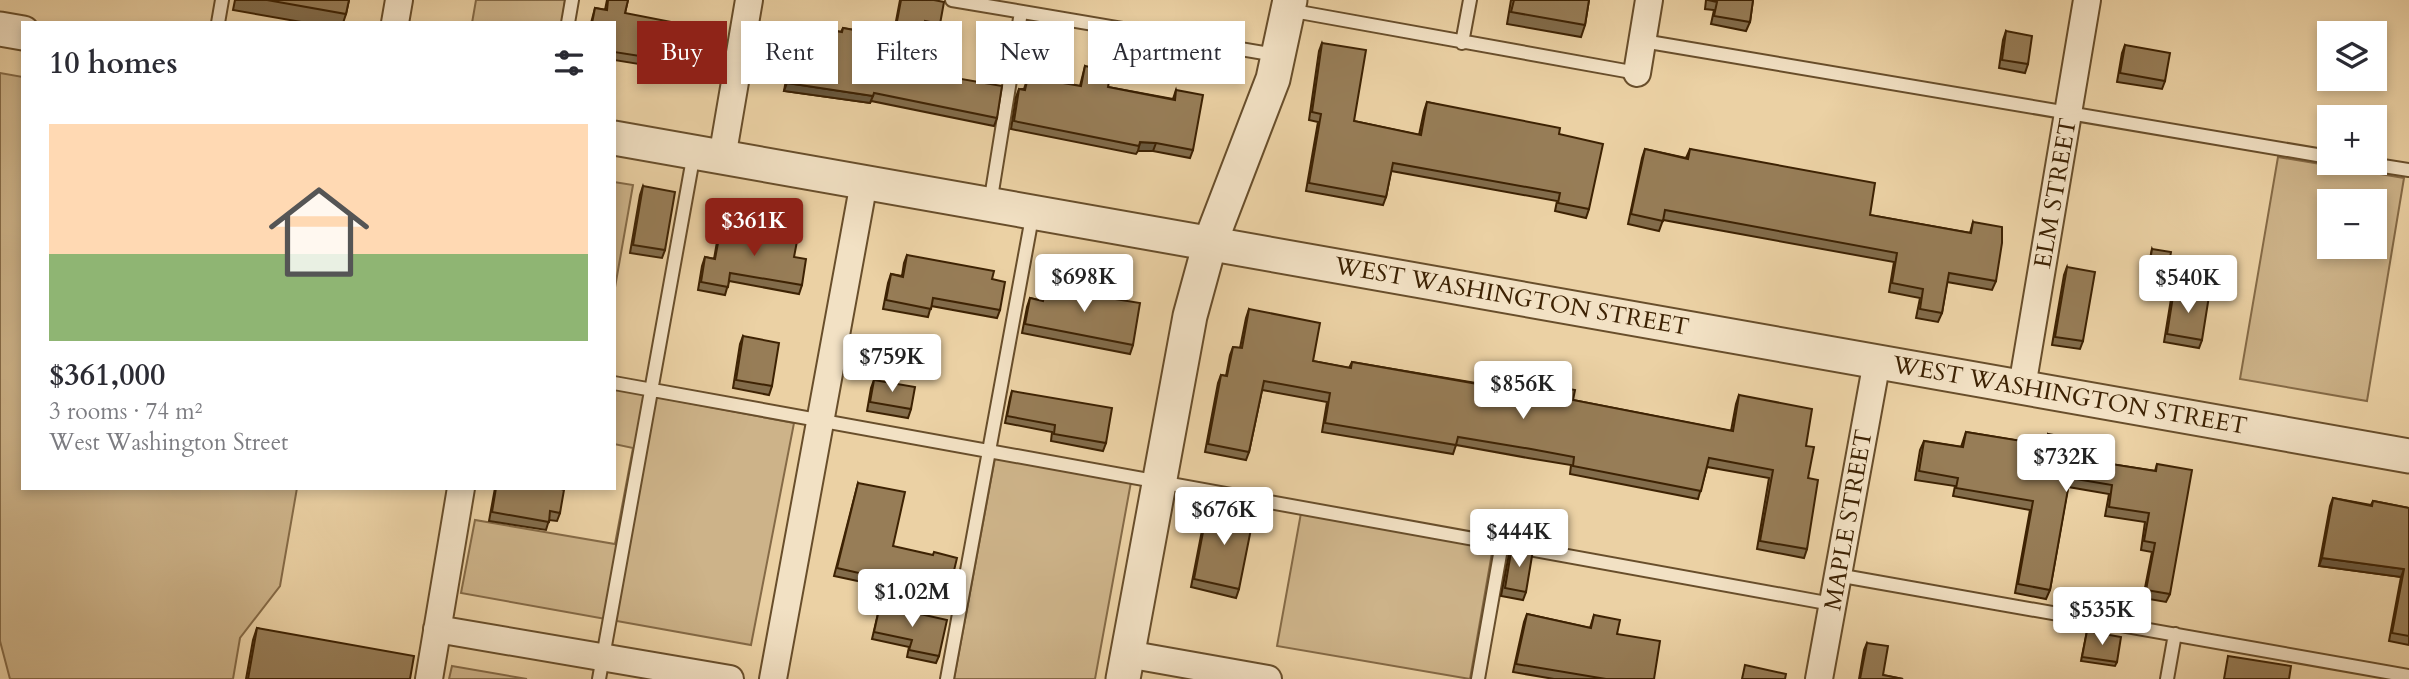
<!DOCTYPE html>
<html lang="en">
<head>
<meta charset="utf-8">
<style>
	:root { --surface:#fff; --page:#f2f2f3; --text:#2b2b33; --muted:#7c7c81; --accent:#8f2418 }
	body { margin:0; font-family:Cardo,serif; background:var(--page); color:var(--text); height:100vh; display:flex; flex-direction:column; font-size:26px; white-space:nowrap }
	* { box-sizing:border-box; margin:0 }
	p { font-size:23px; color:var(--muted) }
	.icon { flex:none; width:38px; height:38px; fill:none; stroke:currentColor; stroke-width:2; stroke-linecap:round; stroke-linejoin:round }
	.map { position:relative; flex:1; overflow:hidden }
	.sheet { position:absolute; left:21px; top:21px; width:595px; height:469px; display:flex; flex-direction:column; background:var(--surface); border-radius:0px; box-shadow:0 4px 10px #0003 }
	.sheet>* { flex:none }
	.banner { position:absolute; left:637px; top:21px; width:665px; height:63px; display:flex; gap:14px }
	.tools { position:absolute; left:2317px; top:21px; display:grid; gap:14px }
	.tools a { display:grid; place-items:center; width:70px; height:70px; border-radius:0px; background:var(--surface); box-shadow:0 4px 10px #0003; font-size:35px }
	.price { position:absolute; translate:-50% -60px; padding:0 16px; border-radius:7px; background:#fff; color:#222; font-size:23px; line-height:46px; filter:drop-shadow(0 2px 4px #0008) }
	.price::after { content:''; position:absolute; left:50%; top:42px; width:21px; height:16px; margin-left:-10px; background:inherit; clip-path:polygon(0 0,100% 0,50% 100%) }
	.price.active { background:var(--accent); color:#fff }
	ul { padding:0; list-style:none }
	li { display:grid; align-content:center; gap:14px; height:371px; padding:0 28px }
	li span { display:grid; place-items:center; height:217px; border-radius:0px; color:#555 }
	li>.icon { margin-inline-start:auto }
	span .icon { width:126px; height:126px; fill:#fffc; stroke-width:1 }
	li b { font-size:30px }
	h2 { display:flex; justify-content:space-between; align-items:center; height:84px; padding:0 28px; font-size:30px }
	.tag { padding:0 24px; border-radius:0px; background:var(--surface); box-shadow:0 4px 10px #0003; font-size:24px; line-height:63px }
	.tag.active { background:var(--accent); color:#fff }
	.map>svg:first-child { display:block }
	.green { fill:#cdb389; stroke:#856a46; stroke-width:2; fill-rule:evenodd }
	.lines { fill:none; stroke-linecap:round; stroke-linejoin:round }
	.service-casing { stroke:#684e2b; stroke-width:16 }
	.minor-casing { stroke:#684e2b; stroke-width:30 }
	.tertiary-casing { stroke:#684e2b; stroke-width:37 }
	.service { stroke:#f2e1c4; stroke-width:12 }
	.minor { stroke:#f2e1c4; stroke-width:26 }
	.tertiary { stroke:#f2e1c4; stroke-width:33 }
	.wall { fill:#826c4b; stroke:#3d2203; stroke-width:2 }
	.shaded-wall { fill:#6a583d; stroke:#3d2203; stroke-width:2 }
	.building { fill:#977d57; stroke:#3d2203; stroke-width:2 }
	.labels { text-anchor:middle; stroke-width:5; stroke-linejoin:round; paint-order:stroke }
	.street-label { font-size:24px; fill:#3d2203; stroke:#f2e1c4 }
</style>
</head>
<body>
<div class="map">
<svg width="2409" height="679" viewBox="0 0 2409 679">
	<rect width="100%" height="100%" fill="#ebd1a4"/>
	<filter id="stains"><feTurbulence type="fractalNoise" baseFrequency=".00286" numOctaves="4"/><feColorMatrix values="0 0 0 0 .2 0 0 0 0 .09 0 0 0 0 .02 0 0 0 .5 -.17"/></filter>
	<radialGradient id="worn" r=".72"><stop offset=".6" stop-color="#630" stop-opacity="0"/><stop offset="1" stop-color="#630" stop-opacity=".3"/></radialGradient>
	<path class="green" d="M476 0H565L562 23H472Z
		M0 73 23 77V488H297L280 586 240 638 233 679H10L0 641Z
		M2278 157 2404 178 2367 401 2240 379ZM2329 201H2375V247H2329Z
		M614 182 633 185 614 293Z
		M614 389 794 423 751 645 461 593 475 520 615 544 633 448 614 444Z
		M995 458 1131 482 1095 679H954Z
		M1301 513 1493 547 1470 679 1277 646Z
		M452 666 527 679H449Z"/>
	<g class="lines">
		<g class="service-casing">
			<path id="service" d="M952 0 1276 55
				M1288 10 1637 73
				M218 23 222 0
				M568 23 572 0
				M1643 41 2329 157
				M1462 43 1470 0
				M2364 163 2409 170
				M990 204 1021 12
				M614 383 1832 604
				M1837 575 2409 676
				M599 679 694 153
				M947 679 1033 212
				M1478 679 1502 543
				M2167 679 2175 634"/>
		</g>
		<g class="minor-casing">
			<path id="minor" d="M395 23 399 0
				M1637 73 1649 0
				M722 158 749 0
				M2022 387 2087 0
				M437 629 730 679
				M1127 654 1268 679
				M429 679 461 488
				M773 679 864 182
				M1819 679 1877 361"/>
		</g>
		<g class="tertiary-casing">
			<path id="tertiary" d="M0 29 23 33
				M614 138 2409 456
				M1123 679 1190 316 1210 243 1273 79 1290 0"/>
		</g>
		<use href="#service" class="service"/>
		<use href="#minor" class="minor"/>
		<use href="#tertiary" class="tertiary"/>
	</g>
	<path class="wall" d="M235 0H349L346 14 343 23H307L233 10Z
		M607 0H628L625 13 691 64 688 72 614 60V23H591L595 8 605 10Z
		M900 0H934L940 24 937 32 924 29 915 71 997 118 994 126 871 101 870 103 784 91 790 58 781 56 785 31 788 23 841 32 843 28 893 37Z
		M1511 0H1589L1585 25 1581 37 1507 24Z
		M1706 0H1753L1750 22 1746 31 1711 24 1714 10 1705 9Z
		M2006 31 2028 64 2025 73 1999 68 2003 40Z
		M1322 43 1354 121 1419 135 1424 111 1427 102 1559 134 1589 209 1586 218 1555 211 1557 201 1391 171 1386 197 1383 205 1306 191 1318 122 1309 120 1319 51Z
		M2125 45 2165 81 2162 89 2117 82 2122 53Z
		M1085 66 1108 87 1173 99 1176 90 1193 150 1190 158 1153 151H1138L1136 154 1011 129 1016 97 1019 89H1024L1028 77 1080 86Z
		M1645 149 1686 158 1690 149 1870 215 1970 233 1973 222 1996 281 1992 290 1947 282 1942 313 1938 322 1916 318 1920 298 1889 292 1894 262 1663 220 1659 231 1628 224 1642 158Z
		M643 186 665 250 662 258 630 253 640 195Z
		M721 227 762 234 764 230 794 257 802 285 799 294 729 281 725 295 698 290 702 266 705 257 714 259 718 236Z
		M2152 249 2166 282 2164 287 2145 283Z
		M907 255 1000 310 997 318 931 306 928 317 883 309 888 283 891 274 902 276 904 263Z
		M2067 267 2083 341 2080 349 2052 345 2064 275Z
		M1047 280 1078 293 1133 345 1130 354 1022 333 1027 307 1030 298 1042 301 1044 288Z
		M2174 290 2202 340 2199 348 2164 342 2171 299Z
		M1249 309 1313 361 1349 368 1352 362 1476 383 1480 373 1573 400 1731 431 1736 404 1739 395 1806 446 1808 478 1807 549 1804 558 1757 549 1769 478 1707 467 1698 499 1570 474 1571 465 1528 458 1456 445 1453 454 1322 432 1327 402 1262 390 1249 452 1246 460 1205 452 1218 383 1221 375 1226 376 1230 355 1233 347 1240 348 1246 318Z
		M743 336 772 386 769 395 733 388 740 344Z
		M874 380 911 409 908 418 867 411 871 388Z
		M1012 391 1106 443 1103 451 1051 441 1052 432 1005 423 1010 398Z
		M1966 432 2045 445 2048 434 2098 462 2155 471 2157 464 2170 594 2166 602 2143 598 2152 552 2141 550 2145 522 2105 516 2109 494 2068 487 2050 590 2046 599 2015 593 2030 510 1953 496 1955 486 1915 480 1920 450 1924 441 1961 447Z
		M858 483 893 546 951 583 948 590 903 579 900 590 834 576Z
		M495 488H559L560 513 557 521 549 520 546 530 489 521Z
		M2333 498 2371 505 2373 501 2409 508V645L2389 641 2401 577 2319 566 2330 506Z
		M1208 506 1239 589 1236 598 1191 587 1205 515Z
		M1512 546 1526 592 1523 600 1501 596 1509 554Z
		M880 605 939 656 936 663 907 657 909 647 872 639Z
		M1527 614 1590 628 1594 615 1617 634 1654 679H1554L1513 672 1524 622Z
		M257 628 410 679H246L253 640Z
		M2087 631 2117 662 2115 666 2081 661Z
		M1867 643 1883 675 1903 679H1859L1864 650Z"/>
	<path class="shaded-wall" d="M787 83 873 96 870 103 784 91Z
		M1140 142 1156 143 1153 151H1138Z
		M2322 558 2404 569 2401 577 2319 566Z"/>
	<path class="building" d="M267 0H349L346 14Z
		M608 0H628L625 13 697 27 691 64 614 52V23H592L595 8 607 10Z
		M901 0H934L944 2 940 24 925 21 915 71 1002 86 997 118 874 93 873 96 787 83 793 50 784 48 788 23 842 32 843 28 894 37Z
		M1514 0H1589L1585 25 1511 12Z
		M1708 0H1753L1750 22 1714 16 1717 2Z
		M2006 31 2032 36 2028 64 2002 60Z
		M1322 43 1366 50 1354 121 1421 135 1427 102 1560 128 1559 134 1603 144 1589 209 1558 203 1560 193 1393 163 1386 197 1309 183 1321 114 1312 112Z
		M2125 45 2170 53 2165 81 2120 73Z
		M1085 66 1111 71 1108 87 1175 100 1176 90 1203 95 1193 150 1156 143 1140 142 1139 146 1014 121 1019 89 1025 90 1028 77 1081 86Z
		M1645 149 1688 159 1690 149 1875 183 1870 215 1971 233 1973 222 2002 227V243L1996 281 1949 273 1942 313 1920 309 1923 289 1892 283 1897 253 1665 210 1663 221 1631 214Z
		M643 186 675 192 665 250 633 245Z
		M721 227 763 234 764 230 798 236 794 257 806 259 802 285 730 273 728 287 701 282 705 257 715 259Z
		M2152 249 2171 252 2166 282 2147 279Z
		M907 255 994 271 992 279 1005 282 1000 310 933 298 931 309 886 300 891 274 903 277Z
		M2067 267 2095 272 2083 341 2055 337Z
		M1047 280 1080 286 1078 293 1140 303 1133 345 1025 324 1030 298 1043 301Z
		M2174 290 2209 296 2202 340 2167 334Z
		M1249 309 1320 323 1313 361 1351 368 1352 362 1478 384 1480 373 1575 390 1573 400 1733 431 1739 395 1812 409 1806 446 1814 447 1808 478 1818 480 1807 549 1760 541 1773 470 1709 458 1701 491 1573 466 1574 457 1531 449 1458 437 1456 445 1325 423 1330 393 1264 381 1249 452 1208 444 1221 375 1227 376 1233 347 1242 348Z
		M743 336 779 343 772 386 736 380Z
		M874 380 915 387 911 409 870 402Z
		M1012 391 1112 408 1106 443 1054 434 1055 425 1007 416Z
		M1966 432 2046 445 2048 434 2101 444 2098 462 2156 471 2157 464 2192 470 2170 594 2146 590 2155 543 2144 541 2149 513 2109 507 2112 485 2070 478 2050 590 2018 584 2033 501 1956 488 1958 478 1919 471 1924 441 1963 447Z
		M858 483 905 492 893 546 933 555 934 552 957 558 951 583 905 571 903 583 837 568Z
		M496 488H559L564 490 560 513 550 511 549 522 492 512Z
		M2333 498 2372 506 2373 501 2409 508V636L2392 633 2404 569 2322 558Z
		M1208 506 1254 514 1239 589 1194 579Z
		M1512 546 1533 550 1526 592 1505 588Z
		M880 605 947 620 939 656 909 650 912 640 874 632Z
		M1527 614 1591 628 1594 615 1620 620 1617 634 1660 641 1654 679H1606L1516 664Z
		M257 628 414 656 410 679H248Z
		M2087 631 2121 637 2117 662 2082 657Z
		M1867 643 1888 646 1883 675 1903 679H1860Z
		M2228 656 2291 666 2289 679H2224Z
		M1745 665 1786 674 1785 679H1742Z"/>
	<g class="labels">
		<g class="street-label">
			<text transform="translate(2055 193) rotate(-80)" y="8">ELM STREET</text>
			<text transform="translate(1512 296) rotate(10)" y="8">WEST WASHINGTON STREET</text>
			<text transform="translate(2070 395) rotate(10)" y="8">WEST WASHINGTON STREET</text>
			<text transform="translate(1848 520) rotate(-80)" y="8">MAPLE STREET</text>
		</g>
	</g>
	<rect width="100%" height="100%" filter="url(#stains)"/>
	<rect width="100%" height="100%" fill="url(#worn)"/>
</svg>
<div class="tools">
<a><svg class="icon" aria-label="layers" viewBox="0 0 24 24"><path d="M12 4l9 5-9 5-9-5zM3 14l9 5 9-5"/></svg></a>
<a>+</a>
<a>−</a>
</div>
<b class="price active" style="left:754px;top:258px">$361K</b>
<b class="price" style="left:1084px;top:314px">$698K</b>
<b class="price" style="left:2188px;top:315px">$540K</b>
<b class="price" style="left:892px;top:394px">$759K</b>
<b class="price" style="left:1523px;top:421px">$856K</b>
<b class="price" style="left:2066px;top:494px">$732K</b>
<b class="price" style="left:1224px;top:547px">$676K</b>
<b class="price" style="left:1519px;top:569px">$444K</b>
<b class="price" style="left:912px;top:629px">$1.02M</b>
<b class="price" style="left:2102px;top:647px">$535K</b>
<div class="banner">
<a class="tag active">Buy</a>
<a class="tag">Rent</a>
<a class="tag">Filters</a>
<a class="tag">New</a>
<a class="tag">Apartment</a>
</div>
<section class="sheet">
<h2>10 homes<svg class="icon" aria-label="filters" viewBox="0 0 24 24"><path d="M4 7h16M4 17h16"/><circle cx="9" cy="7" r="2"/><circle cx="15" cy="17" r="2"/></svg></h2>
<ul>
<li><span style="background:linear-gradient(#ffd9b3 60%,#8fb573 0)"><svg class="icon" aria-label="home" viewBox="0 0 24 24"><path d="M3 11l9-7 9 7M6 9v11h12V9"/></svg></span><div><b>$361,000</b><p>3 rooms · 74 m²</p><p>West Washington Street</p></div></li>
</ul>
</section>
</div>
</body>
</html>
